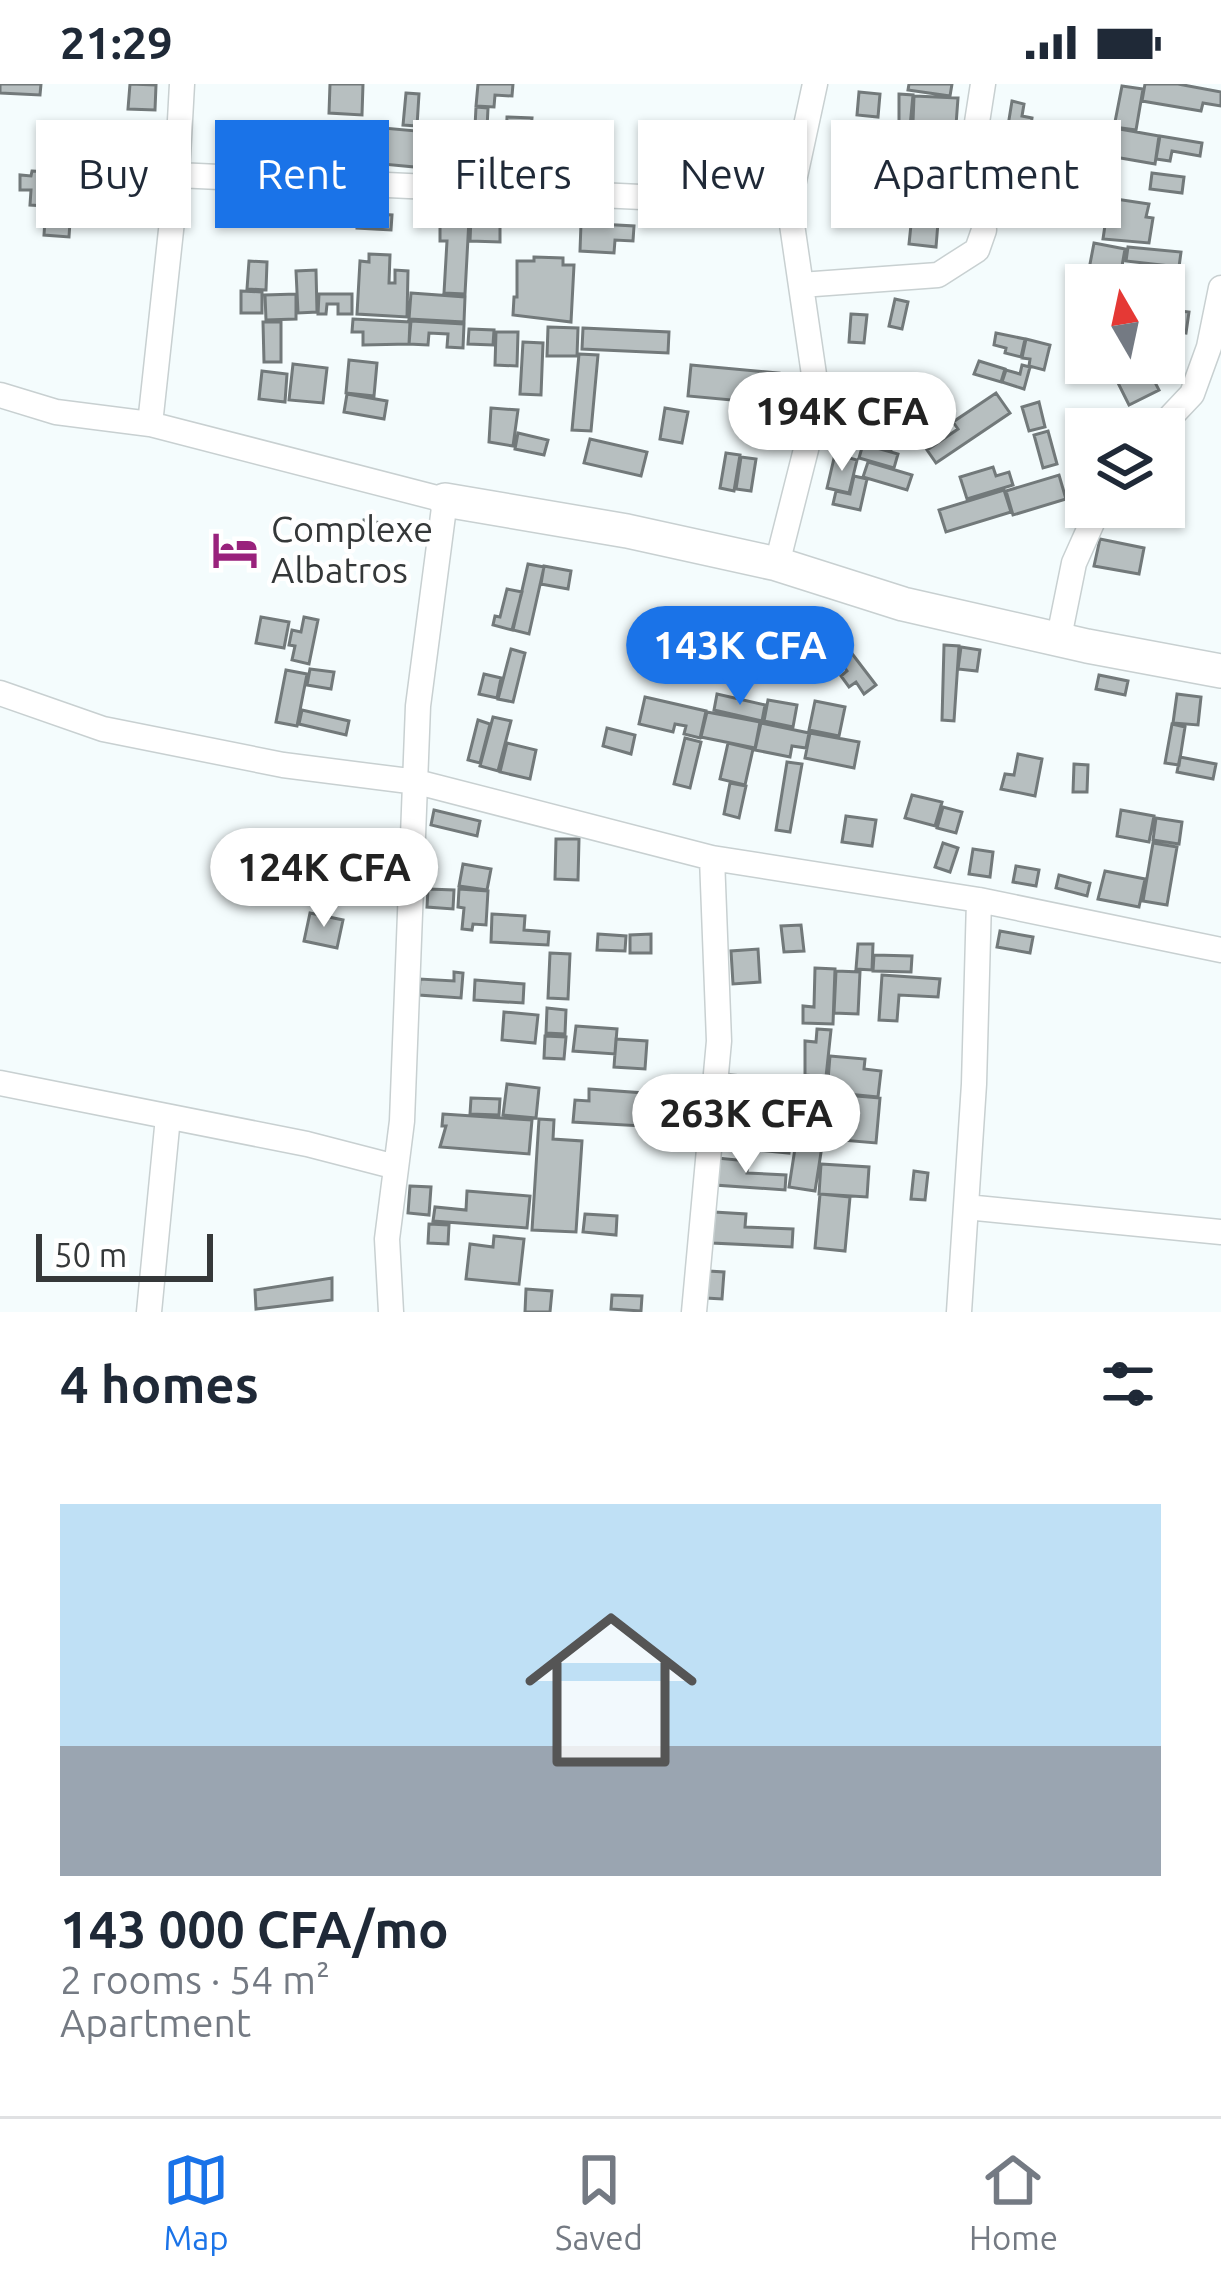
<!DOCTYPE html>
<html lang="en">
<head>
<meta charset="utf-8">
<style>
	:root { --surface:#fff; --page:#f2f2f3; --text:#1f2937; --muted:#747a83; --line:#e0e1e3; --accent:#1a73e8 }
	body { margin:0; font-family:Ubuntu,sans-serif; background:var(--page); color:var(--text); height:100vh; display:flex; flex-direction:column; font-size:45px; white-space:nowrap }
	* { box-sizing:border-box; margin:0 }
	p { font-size:39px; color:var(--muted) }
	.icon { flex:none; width:66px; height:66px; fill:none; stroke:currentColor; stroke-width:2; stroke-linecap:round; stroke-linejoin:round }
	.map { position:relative; height:1228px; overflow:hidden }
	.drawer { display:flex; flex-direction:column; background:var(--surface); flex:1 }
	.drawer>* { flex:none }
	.top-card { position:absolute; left:36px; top:36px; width:1149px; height:108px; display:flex; gap:24px }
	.needle { width:78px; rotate:351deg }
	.fabs { position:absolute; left:1065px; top:180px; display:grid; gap:24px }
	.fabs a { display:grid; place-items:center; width:120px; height:120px; border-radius:0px; background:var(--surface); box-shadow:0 3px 9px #0004; font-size:60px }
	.scale { position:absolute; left:36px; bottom:30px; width:177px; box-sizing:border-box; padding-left:12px; border:6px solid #353839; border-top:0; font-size:33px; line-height:42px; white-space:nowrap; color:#353839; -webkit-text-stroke:9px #fff; paint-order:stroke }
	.price { position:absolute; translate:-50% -102px; padding:0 27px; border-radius:42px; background:#fff; color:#222; font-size:39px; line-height:78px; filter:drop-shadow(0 3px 6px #0008) }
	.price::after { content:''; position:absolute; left:50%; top:72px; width:36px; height:27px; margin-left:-18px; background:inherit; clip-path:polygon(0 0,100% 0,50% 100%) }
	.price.selected { background:var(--accent); color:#fff }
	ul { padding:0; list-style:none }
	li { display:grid; align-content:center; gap:24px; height:636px; padding:0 60px }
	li+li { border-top:3px solid var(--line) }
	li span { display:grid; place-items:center; height:372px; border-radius:0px; color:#555 }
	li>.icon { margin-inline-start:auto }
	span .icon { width:216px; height:216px; fill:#fffc; stroke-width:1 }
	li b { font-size:51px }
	h2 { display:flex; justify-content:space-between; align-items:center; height:144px; padding:0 60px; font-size:51px }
	.pill { padding:0 42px; border-radius:0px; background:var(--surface); box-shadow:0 3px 9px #0004; font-size:42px; line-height:108px }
	.pill.selected { background:var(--accent); color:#fff }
	.status { display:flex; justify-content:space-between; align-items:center; height:84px; padding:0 60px; background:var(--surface); direction:ltr }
	.status svg { height:33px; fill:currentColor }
	.dock { display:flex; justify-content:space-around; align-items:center; height:168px; border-top:3px solid var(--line); background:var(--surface); font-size:33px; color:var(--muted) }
	.dock a { display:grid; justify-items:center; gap:6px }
	.dock .selected { color:var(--accent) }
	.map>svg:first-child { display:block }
	.building { fill:#b7bfc0; stroke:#72797a; stroke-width:3 }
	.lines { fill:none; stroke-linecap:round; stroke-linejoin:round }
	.street-casing { stroke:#c8d0d1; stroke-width:27 }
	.secondary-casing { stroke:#c8d0d1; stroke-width:36 }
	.street { stroke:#fff; stroke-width:24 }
	.secondary { stroke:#fff; stroke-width:33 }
	.labels { text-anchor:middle; stroke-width:9; stroke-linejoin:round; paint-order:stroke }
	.poi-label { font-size:36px; fill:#353839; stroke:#fff; text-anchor:start }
</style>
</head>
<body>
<div class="status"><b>21:29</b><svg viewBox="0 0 49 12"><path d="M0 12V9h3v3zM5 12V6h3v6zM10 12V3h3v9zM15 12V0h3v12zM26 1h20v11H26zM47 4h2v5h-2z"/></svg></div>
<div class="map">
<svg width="1221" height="1228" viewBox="0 0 1221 1228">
	<rect width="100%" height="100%" fill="#f4fcfd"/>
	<path class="building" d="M0 0H41L40 11 0 9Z
		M130 0 156 1 155 26 128 25Z
		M330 0H363L362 31 329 29Z
		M478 0H513L512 12 495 11 494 23 476 22Z
		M909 0H952L950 12 908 6Z
		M1145 0H1178L1221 8V22L1203 19 1201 27 1142 17Z
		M1122 2 1143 5 1136 46 1114 43Z
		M859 8 880 10 878 33 857 31Z
		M406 9 419 10 417 42 403 41Z
		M899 10 913 11 910 43 899 42Z
		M914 12 958 14 956 41 913 38Z
		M1012 17 1024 20 1022 32 1032 34 1030 48H1007Z
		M476 23 488 24 486 64 474 63Z
		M507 33 532 34 530 59 506 58Z
		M1082 43 1112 50 1108 67 1078 60Z
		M383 44 417 47 415 83 382 80Z
		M1114 44 1159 52 1155 80 1109 72Z
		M50 50 81 52 80 69H72L71 88 48 86Z
		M1160 52 1202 59 1200 72 1172 67 1170 77 1156 75Z
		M337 53 361 54 359 81 335 79Z
		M262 56 303 60 301 83 260 80Z
		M1004 58 1029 62 1022 90 1000 86Z
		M98 61 114 62 113 92 96 91Z
		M858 62H882L881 109 857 108Z
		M474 64 498 66 496 90 473 89Z
		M1065 68 1078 70 1073 98 1051 94 1054 77 1063 79Z
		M115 71 138 72 137 93 114 92Z
		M1078 74 1108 79 1104 104 1073 99Z
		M573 80 604 83 603 95 572 92Z
		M140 81 153 82 151 119 89 115 90 92 140 95Z
		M642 85 698 88 697 104 641 102Z
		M32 87 47 88 45 122 30 121 31 106H20V91L31 92Z
		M1152 89 1184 93 1182 109 1150 105Z
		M48 90 73 91 69 153 44 151Z
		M914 112 940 114 936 163 909 160Z
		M1109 114 1149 120 1146 133 1153 134 1149 159 1103 155Z
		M358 129 392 131 391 146 357 144Z
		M440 133 469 135 465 210 444 209 447 157H440Z
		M471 134 500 136V158L470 157Z
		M581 139 634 142 633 157 615 156 614 169 580 167Z
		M1094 159 1125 165 1119 199 1086 201Z
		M1128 163 1181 168 1179 183 1126 177Z
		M369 170 390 171 389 199H395V186L408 187 407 233 357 230 360 177 369 178Z
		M534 173 563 174V181H574L571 238 513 231 514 213H517V177H534Z
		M249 177 267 178 266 206 247 205Z
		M316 186 317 228 298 229 296 187Z
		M241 207 262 208V229H241Z
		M411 209 465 213 464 238 409 235Z
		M296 210V235L266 236 265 211Z
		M319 210H352V230H338V220H327L326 230H318Z
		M895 215 908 218 902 245 889 242Z
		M1164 225 1189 228 1186 249 1164 246Z
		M851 230 867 231 864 259 849 258Z
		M353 235 410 238 409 260 363 261V248H352Z
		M411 237 464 240 463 264 447 263 448 250 429 249 428 261 409 260Z
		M263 238H281V278H264Z
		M548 243 578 244 577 272H547Z
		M583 244 669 248 668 269 582 265Z
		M469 245 494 246 493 261 468 260Z
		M496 248H518L517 282 495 281Z
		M996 249 1025 255 1021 273 1005 269 1006 264 994 261Z
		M1026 255 1050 261 1044 286 1029 282 1030 275 1022 274Z
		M523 258 543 259 541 311 520 310Z
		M579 270 598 271 591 347 572 346Z
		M349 276 377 279 374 312 346 309Z
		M979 277 1005 285 1001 298 974 290Z
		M1145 279 1159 306 1129 321 1118 299 1134 291 1130 284Z
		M293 280 327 284 323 319 289 316Z
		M691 281 779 289 776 320 688 312Z
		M1022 281 1030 283 1024 305 1002 298 1006 286 1020 290Z
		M262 287 287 290 285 318 259 315Z
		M996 309 1010 329 936 379 927 366 958 345 953 338Z
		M347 310 387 317 384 335 344 328Z
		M1039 318 1045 343 1029 347 1022 323Z
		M491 324 518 326 513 362 489 358Z
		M665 324 688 328 682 359 660 355Z
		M845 345 892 358 891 366 843 353Z
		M1048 347 1057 380 1043 384 1034 351Z
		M518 349 548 356 544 371 515 365Z
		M590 355 647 368 641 392 584 379Z
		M863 360 898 370 894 384 859 374Z
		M726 369 740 371 734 407 720 404Z
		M835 370 857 376 849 409 827 404Z
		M741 373 756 375 751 407 736 405Z
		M868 378 912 391 907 406 863 393Z
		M993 383 996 392 1009 388 1013 401 967 415 960 393Z
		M1059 391 1066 415 1013 431 1006 407Z
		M854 392 867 395 860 426 833 420 836 407 850 410Z
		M1004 406 1011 428 946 448 939 426Z
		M364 436 393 441 389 458 361 452Z
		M1100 455 1144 464 1139 490 1094 482Z
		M528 480 544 483 529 550 513 546Z
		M544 482 571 487 568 505 541 500Z
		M507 505 522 508 512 546 493 541 495 532 500 533Z
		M261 533 289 538 284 564 256 559Z
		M304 533 318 536 309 580 292 576 295 562 289 561 292 546 301 548Z
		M944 561 959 562 954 637 942 636Z
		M961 563 980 566 977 587 958 585Z
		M511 565 525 569 513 618 498 615Z
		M850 567 876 601 864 610 856 598 849 603 841 592 847 587 839 575Z
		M310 585 334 588 331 605 307 601Z
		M286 586 307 590 297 642 276 638Z
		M484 590 501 594 497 614 479 610Z
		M1099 591 1128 597 1125 611 1096 605Z
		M717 610 765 621 762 637 714 626Z
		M1177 610 1201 613 1198 641 1173 639Z
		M645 613 706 627 700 654 684 650 686 642 675 640 673 648 639 640Z
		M768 616 797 621 793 643 764 637Z
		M815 617 845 623 839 652 809 646Z
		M302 626 349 637 346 651 299 640Z
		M707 628 760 638 755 664 701 653Z
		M493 633 511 637 498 687 480 682Z
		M478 636 490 640 480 679 468 676Z
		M761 639 809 649 806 664 792 662 790 673 755 666Z
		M1172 640 1185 643 1179 681 1165 679Z
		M607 644 635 651 631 670 603 662Z
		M810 649 859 658 854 684 805 674Z
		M685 654 701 658 690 704 674 700Z
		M507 659 536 666 530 695 500 688Z
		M728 659 753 665 745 701 720 695Z
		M1018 670 1042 675 1035 712 1001 705 1005 690 1014 691Z
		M1180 673 1216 680 1213 695 1177 688Z
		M787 678 802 680 790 748 776 746Z
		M1074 680 1088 681 1087 708H1073Z
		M730 699 746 702 739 734 724 730Z
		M912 711 942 718 935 742 905 734Z
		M943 723 962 728 956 749 937 744Z
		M434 726 480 737 477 752 431 741Z
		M1121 726 1154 732 1149 758 1117 752Z
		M846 732 876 736 872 762 842 758Z
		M1156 734 1182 738 1179 760 1153 756Z
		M556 755H579L578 796 555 795Z
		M943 759 958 764 950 788 935 783Z
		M1153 759 1177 763 1167 821 1143 817Z
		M973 765 993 768 990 793 969 790Z
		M319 778 350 783 348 796 330 794 328 806 315 804Z
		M463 780 491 785 487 806 459 802Z
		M1016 782 1039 786 1036 802 1013 798Z
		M1105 787 1145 795 1139 823 1098 815Z
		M1059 791 1090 799 1087 812 1056 804Z
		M428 805 454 806 453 825 427 823Z
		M459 805 488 807 486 841 473 840 472 846 462 845 464 824 458 823Z
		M310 829 343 836 337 864 304 857Z
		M492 830 525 832 524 846 549 848 548 861 491 858Z
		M801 841 804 867 784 868 781 842Z
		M1000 847 1033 853 1030 869 997 863Z
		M598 850 626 852 625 867 597 866Z
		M651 850V869H630V851Z
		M858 860H873L872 886 856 885Z
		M758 865 760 898 733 900 731 867Z
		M550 869 570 870 568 915 548 914Z
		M874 871 912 872 911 888 873 887Z
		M815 884 835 885 833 940 803 939V922L814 923Z
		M836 887 860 888 858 930 834 929Z
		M454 888 463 889 461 914 419 911 420 895 454 897Z
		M882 891 940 895 938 913 899 911 897 937 879 936Z
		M475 896 524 900 523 919 474 916Z
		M547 924 566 926 565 950 546 949Z
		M504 928 538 931 535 959 502 956Z
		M576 942 617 945 615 970 573 967Z
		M817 945 831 946 826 993 805 991V957L816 958Z
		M545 952 566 953 564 975 544 974Z
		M616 955 647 957 645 985 614 983Z
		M830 972 865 975 864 985 881 987 878 1013 827 1008Z
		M729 991 745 992 743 1026 727 1024Z
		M782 993 827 996 826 1022 781 1020Z
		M507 1000 539 1004 536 1034 503 1031Z
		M589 1005 644 1009 642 1042 573 1038 575 1016 589 1017Z
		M833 1010 880 1014 876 1059 829 1055Z
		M471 1014 500 1015 499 1031 470 1030Z
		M443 1030 532 1036 529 1070 440 1063 446 1042H442Z
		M539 1035 554 1036 553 1055 582 1057 576 1148 532 1146Z
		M736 1048 791 1054 789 1069 735 1064Z
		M796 1058 822 1062 815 1107 789 1103Z
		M717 1074 748 1077 747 1089 786 1091 785 1106 715 1101Z
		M821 1080 869 1083 867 1113 819 1110Z
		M914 1087 928 1089 925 1116 911 1115Z
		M410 1102 431 1103 429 1131 408 1129Z
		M467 1107 530 1112 527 1144 433 1137 435 1123 466 1126Z
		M820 1110 850 1113 845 1167 815 1164Z
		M714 1128 746 1130 745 1143 793 1145 792 1163 712 1159Z
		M585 1130 617 1132 616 1151 583 1148Z
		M429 1140 449 1141 448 1160 428 1159Z
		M494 1152 524 1155 519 1200 466 1195 470 1160 493 1163Z
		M708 1187 724 1188 722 1215 706 1214Z
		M332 1194V1216L256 1225 255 1206Z
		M526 1205 552 1207 550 1228H525Z
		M612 1211 642 1212 641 1227 611 1225Z"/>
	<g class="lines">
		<g class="street-casing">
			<path id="street" d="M177 91 789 120
				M801 201 938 191 977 166 984 146 975 51 983 0
				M0 311 56 328 150 340 445 416 418 622 402 1037 387 1155 391 1228
				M150 340 177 91 182 0
				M1159 345 1192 310 1209 263 1221 204
				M777 480 818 318 789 120 815 0
				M1059 553 1074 479 1099 423
				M0 609 103 645 283 681 417 698 712 774 979 816 1221 866
				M0 999 307 1060 396 1083
				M966 1123 1221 1148
				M149 1228 168 1033
				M694 1228 719 957 712 774
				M959 1228 974 1000 979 816"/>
		</g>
		<g class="secondary-casing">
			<path id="secondary" d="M445 416 627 447 777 480 903 520 1087 562 1221 587"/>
		</g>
		<use href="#street" class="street"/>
		<use href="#secondary" class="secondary"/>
	</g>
	<defs>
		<g id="hotel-bare" transform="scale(3.6)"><path d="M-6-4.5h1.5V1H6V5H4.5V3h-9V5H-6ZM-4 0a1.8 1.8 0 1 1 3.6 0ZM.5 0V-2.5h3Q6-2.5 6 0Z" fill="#99227c" stroke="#fff" stroke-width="2.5" paint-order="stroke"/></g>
	</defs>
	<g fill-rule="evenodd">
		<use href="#hotel-bare" x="235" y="466"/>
	</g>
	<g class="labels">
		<g class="poi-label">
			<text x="271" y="458">Complexe<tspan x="271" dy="41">Albatros</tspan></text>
		</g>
	</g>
</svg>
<div class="fabs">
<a><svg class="needle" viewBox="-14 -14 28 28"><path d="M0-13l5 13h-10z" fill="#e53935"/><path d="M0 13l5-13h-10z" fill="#747a83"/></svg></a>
<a><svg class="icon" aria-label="layers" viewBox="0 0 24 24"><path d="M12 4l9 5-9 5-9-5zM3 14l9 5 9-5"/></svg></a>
</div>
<div class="scale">50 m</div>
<b class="price" style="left:842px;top:390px">194K CFA</b>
<b class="price selected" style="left:740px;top:624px">143K CFA</b>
<b class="price" style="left:324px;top:846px">124K CFA</b>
<b class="price" style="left:746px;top:1092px">263K CFA</b>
<div class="top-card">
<a class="pill">Buy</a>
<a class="pill selected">Rent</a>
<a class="pill">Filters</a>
<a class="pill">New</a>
<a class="pill">Apartment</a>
</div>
</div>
<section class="drawer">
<h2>4 homes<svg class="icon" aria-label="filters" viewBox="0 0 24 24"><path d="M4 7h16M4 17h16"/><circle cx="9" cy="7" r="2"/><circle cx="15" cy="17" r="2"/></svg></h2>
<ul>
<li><span style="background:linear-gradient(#bfe0f5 65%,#9aa5b1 0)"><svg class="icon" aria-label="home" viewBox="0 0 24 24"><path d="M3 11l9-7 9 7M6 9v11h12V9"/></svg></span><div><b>143 000 CFA/mo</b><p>2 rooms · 54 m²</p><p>Apartment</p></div></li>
</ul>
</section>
<nav class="dock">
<a class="selected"><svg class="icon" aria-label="map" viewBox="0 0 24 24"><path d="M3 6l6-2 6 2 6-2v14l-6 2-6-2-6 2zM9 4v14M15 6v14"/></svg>Map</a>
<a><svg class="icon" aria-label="saved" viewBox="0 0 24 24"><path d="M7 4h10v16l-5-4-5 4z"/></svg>Saved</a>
<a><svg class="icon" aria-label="home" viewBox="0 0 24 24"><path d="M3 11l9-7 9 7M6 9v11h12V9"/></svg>Home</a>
</nav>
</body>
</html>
